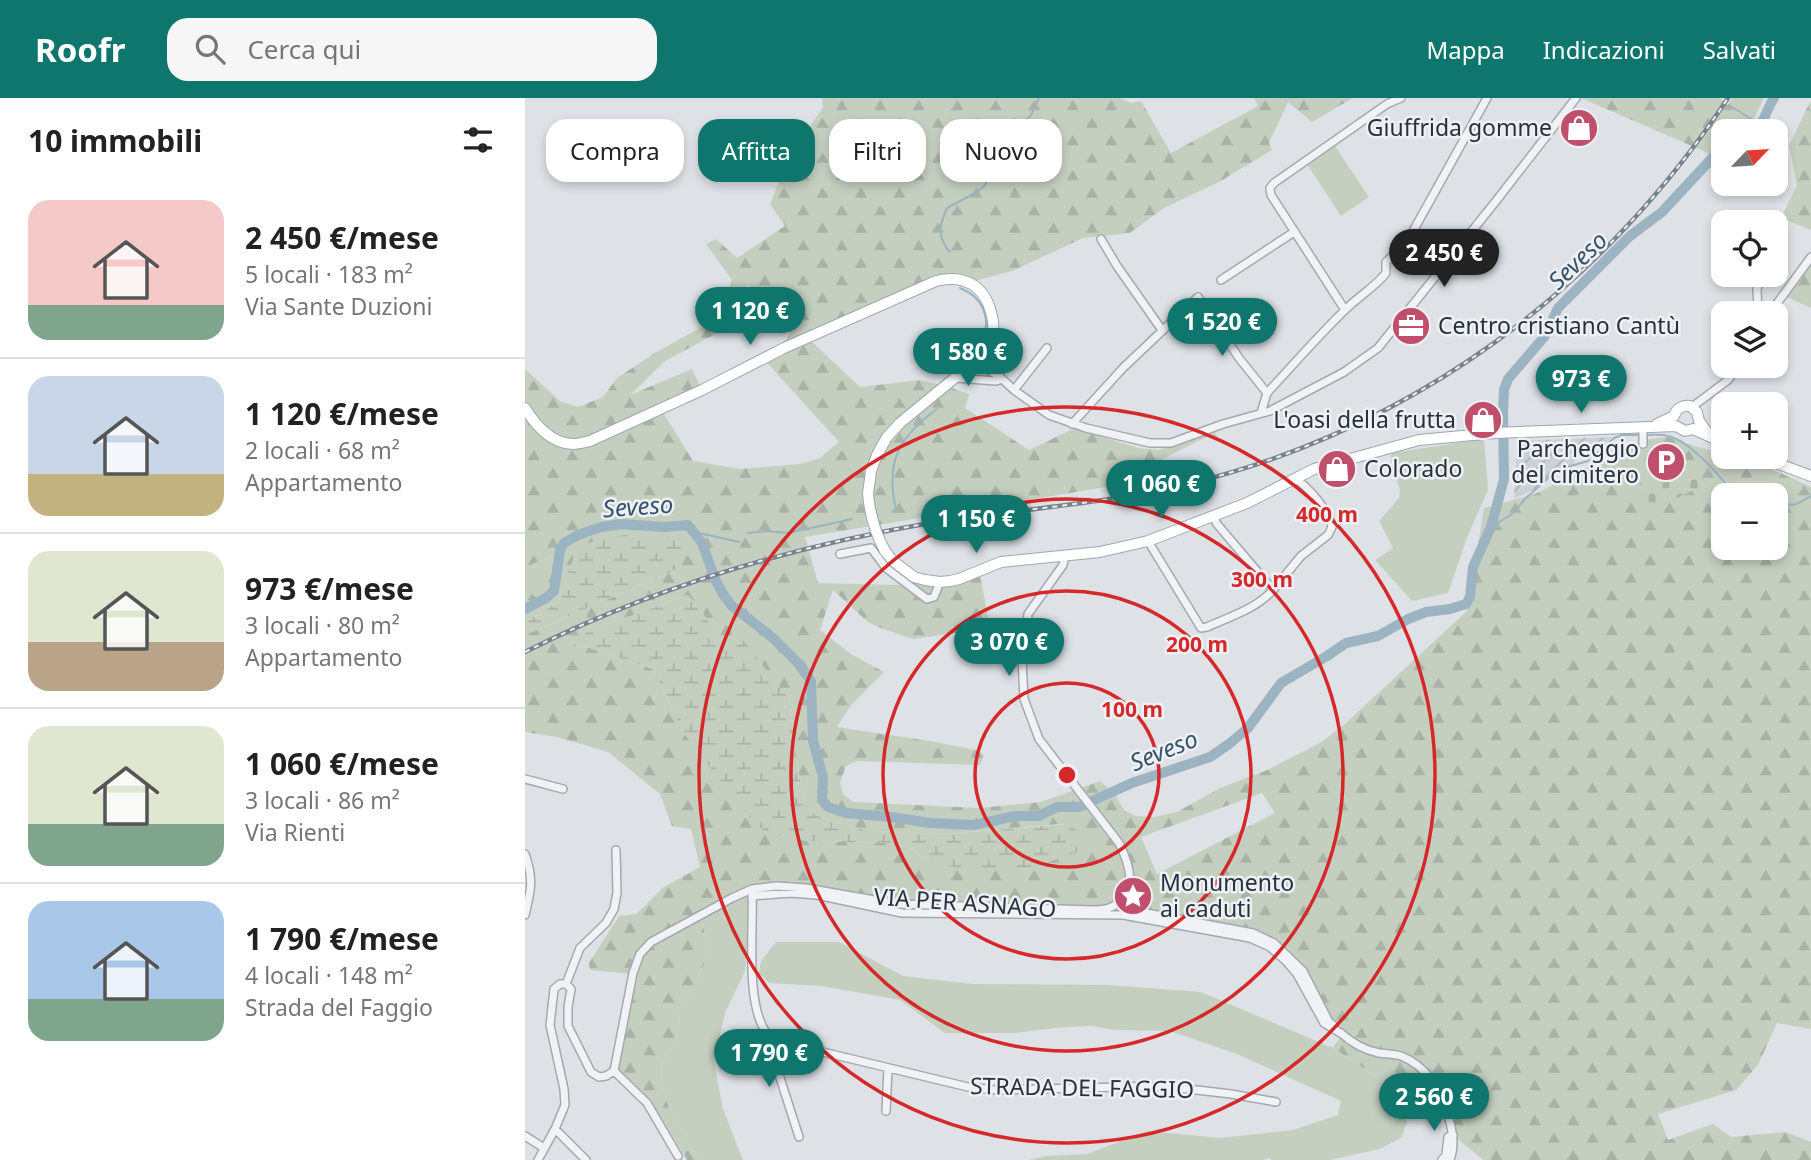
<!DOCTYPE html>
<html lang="it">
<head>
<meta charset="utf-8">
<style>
	:root { --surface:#fff; --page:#f6f6f6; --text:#222; --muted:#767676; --line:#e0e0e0; --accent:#0f766e }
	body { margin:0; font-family:"Noto Sans",sans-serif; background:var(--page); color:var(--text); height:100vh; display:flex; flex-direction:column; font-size:26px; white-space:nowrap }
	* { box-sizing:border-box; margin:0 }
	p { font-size:23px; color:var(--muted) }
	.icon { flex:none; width:38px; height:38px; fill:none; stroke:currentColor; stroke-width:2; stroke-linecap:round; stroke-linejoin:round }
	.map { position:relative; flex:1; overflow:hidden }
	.panel { display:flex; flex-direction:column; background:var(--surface); width:525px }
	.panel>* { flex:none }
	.hud { position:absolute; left:21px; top:21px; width:665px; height:63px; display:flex; gap:14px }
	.needle { width:46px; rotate:65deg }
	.tools { position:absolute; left:1186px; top:21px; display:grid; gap:14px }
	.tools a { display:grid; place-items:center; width:77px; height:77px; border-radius:14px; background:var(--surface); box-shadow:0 4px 10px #0003; font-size:35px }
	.price { position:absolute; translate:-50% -60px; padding:0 16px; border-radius:24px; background:var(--accent); color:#fff; font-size:23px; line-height:46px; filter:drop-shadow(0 2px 4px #0008) }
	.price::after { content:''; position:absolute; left:50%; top:42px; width:21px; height:16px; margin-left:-10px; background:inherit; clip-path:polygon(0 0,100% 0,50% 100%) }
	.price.current { background:#222; color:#fff }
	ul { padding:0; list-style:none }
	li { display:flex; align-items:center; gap:21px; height:175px; padding:0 28px }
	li+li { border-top:2px solid var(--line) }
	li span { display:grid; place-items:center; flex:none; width:196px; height:140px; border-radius:21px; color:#555 }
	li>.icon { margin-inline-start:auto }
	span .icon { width:84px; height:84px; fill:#fffc; stroke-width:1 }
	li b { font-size:30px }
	h2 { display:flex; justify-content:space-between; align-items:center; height:84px; padding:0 28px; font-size:30px }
	.tag { padding:0 24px; border-radius:21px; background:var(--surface); box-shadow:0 4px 10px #0003; font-size:24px; line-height:63px }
	.tag.current { background:var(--accent); color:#fff }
	header { display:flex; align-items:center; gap:42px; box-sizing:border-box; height:98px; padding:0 35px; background:var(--accent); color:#fff }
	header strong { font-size:33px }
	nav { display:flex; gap:38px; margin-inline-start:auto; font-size:24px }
	.search { width:490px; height:63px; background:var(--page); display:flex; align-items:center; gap:18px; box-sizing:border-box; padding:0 24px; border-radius:21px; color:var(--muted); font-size:26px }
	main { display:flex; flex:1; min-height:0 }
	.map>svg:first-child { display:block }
	.industrial { fill:url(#industrial-furrows) }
	.green { fill:#c5cfc0 }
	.forest { fill:url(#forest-firs); fill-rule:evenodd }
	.wetland { fill:url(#wetland-marsh) }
	.cemetery { fill:url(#cemetery-stones) }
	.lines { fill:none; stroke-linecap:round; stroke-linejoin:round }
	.stream { stroke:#9cb3c2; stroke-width:2 }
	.river { stroke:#9cb3c2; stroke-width:10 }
	.minor-casing { stroke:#a4a9af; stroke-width:10 }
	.major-casing { stroke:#9ea7b0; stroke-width:12 }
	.minor { stroke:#f0f2f5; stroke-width:7 }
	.major { stroke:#fff; stroke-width:10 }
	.rail-casing { stroke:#79838e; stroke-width:4.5 }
	.rail { stroke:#edf0f4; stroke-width:2; stroke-dasharray:5; stroke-linecap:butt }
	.major-bridge-casing { stroke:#9ea7b0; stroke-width:12; stroke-linecap:butt }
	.major-bridge { stroke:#fff; stroke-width:10 }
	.ring { fill:none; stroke:#d62828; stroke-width:3.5 }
	.labels { text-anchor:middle; stroke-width:5; stroke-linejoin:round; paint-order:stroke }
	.poi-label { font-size:23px; fill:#29313b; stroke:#edf0f4; text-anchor:end }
	.street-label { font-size:23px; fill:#29313b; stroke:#edf0f4 }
	.water-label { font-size:24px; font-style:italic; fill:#37536a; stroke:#edf0f4 }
	.centre { fill:#d62828; stroke:#edf0f4; stroke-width:3.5 }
	.ring-label { font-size:21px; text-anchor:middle; font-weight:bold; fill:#d62828; stroke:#edf0f4; stroke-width:5; stroke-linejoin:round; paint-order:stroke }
</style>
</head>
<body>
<header>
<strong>Roofr</strong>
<div class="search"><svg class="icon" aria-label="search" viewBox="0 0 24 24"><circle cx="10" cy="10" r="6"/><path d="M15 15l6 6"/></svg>Cerca qui</div>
<nav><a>Mappa</a><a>Indicazioni</a><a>Salvati</a></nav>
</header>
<main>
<section class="panel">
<h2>10 immobili<svg class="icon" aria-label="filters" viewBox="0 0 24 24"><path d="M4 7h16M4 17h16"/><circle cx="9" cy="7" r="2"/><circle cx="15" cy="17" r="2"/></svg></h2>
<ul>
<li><span style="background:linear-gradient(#f6c9c9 75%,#7fa58c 0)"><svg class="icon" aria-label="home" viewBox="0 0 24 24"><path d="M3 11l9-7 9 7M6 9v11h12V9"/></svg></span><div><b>2 450 €/mese</b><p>5 locali · 183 m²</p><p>Via Sante Duzioni</p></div></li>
<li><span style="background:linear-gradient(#c9d6e8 70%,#c2b280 0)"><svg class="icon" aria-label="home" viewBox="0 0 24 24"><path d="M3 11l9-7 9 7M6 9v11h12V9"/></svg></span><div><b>1 120 €/mese</b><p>2 locali · 68 m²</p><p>Appartamento</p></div></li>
<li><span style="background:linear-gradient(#dfe7d0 65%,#b9a48a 0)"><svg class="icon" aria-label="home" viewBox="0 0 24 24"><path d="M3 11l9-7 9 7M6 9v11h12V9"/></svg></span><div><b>973 €/mese</b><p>3 locali · 80 m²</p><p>Appartamento</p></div></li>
<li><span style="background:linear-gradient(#dfe7d0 70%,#7fa58c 0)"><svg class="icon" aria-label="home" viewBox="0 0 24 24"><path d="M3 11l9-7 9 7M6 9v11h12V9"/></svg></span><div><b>1 060 €/mese</b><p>3 locali · 86 m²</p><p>Via Rienti</p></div></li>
<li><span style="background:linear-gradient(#a9c7e8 70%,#7fa58c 0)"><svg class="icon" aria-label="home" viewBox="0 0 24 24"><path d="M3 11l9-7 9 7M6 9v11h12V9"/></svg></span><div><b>1 790 €/mese</b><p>4 locali · 148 m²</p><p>Strada del Faggio</p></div></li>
</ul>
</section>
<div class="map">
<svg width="1286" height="1062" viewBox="0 0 1286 1062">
	<defs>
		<pattern id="industrial-furrows" width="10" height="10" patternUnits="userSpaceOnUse" patternTransform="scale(1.75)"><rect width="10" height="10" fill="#ccd1d7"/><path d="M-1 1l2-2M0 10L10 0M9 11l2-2" fill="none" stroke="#afb4b9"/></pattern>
		<pattern id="forest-firs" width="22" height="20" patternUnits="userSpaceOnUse" patternTransform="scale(1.75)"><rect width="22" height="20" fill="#c5cfc0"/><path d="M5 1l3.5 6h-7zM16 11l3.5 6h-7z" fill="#a9b2a6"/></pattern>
		<pattern id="wetland-marsh" width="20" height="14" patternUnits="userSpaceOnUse" patternTransform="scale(1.75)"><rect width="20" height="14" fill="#c5cfc0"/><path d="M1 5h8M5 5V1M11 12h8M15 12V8" fill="none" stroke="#a9b2a6"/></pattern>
		<pattern id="cemetery-stones" width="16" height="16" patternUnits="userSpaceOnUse" patternTransform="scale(1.75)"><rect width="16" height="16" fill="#c5cfc0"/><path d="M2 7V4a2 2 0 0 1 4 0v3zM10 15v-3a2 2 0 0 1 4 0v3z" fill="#a9b2a6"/></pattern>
	</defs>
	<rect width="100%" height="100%" fill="#dee2e6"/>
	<path class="industrial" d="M1087 339 1081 344 1069 348 1068 351 1053 355 1048 366 1030 372 1010 391 989 401 992 343Z"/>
	<path class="green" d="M810 48 844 99 816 118 782 66Z
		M959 341 963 392 943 437 923 495 887 503 850 462 868 450 854 423 874 400 875 391 867 371 866 355Z
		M28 458 23 494 13 500 5 495 0 496V469Z
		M227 791 220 873 200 915 189 964 198 1011 218 1062H173L144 1010 136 983 137 966 152 941 154 914 179 867 181 851 177 816Z
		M251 844H314L378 878 447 886 583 887 676 894 808 950 855 981 872 998 882 1024 877 1039 855 1051 805 1062H747L744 1060 739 1062H503L521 1058 562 1056 623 1033 695 1040 768 1032 813 1017 816 1003 712 956 645 933 590 932 566 928 529 930 490 935H420L375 902 296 888 244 885 234 875 236 863Z"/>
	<path class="forest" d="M297 0H596L606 5 616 3 646 55 733 8 729 0H828L787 24 763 4 744 45 747 52 694 84 639 110 605 135 558 140 487 173 445 184 428 180 283 240 335 289 395 282 421 288 444 296 440 310 504 352 550 330 613 350 634 352 686 333H689L694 341H691L687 336 628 366 629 381 280 439 293 485 372 487 455 476 465 530 388 541 353 529 343 524 308 492 295 532 326 556 359 574 326 607 312 629 411 644 455 653 459 658 455 667 332 663 321 668 315 685 318 696 328 704 454 710 516 704 575 683 589 695 599 712 611 718 629 719 652 714 695 690 740 673 795 645 821 625 942 513 959 410 1010 396 1117 342 1143 339 1159 345 1199 356V359C1227 359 1260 378 1286 389V931L1252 925 1233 967 1211 992 1133 1016 1143 1042 1188 1026 1206 1039 1261 1034 1286 1044V1062H958L928 1037 915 1000 907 1013 872 998 855 981 808 950 817 936 804 924 749 845 600 811 567 812 372 806 281 790 227 791 177 816 181 851 179 867 154 914 152 941 137 966 136 983 144 1010 173 1062H162L136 1019 89 973 108 876 65 872 64 865 94 818 111 816 139 789 175 769 166 731 147 728 135 696 83 654 32 639 0 634V537L157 469 53 449 34 503 0 525V496L5 495 13 500 22 494 28 458 0 469V271L35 303 53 309 78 299 92 280 133 253 197 218 207 182 181 146 191 141 212 160 260 128 245 106 263 61 298 9ZM222 187 279 213 259 245 235 257 314 344 295 360 275 366 215 371 168 363 136 311 177 292 167 271 105 297 140 263 198 232ZM1199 397H1251V450H1199ZM163 497 199 543 264 601 276 690 281 708 290 717 339 732 408 737 535 726H542L558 737 401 763 390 752 369 745 281 743 160 637 128 571 65 550 48 548 62 534ZM737 695 750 715 632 776 616 739Z
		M1056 0H1195L1203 7 1207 0H1239L1223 33H1199V62Z
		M1286 2V132L1256 120 1272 87 1264 48Z
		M1286 159V210L1259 198Z"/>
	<path class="wetland" d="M110 436 158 443 157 469 0 537V525L34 503 52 449 78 440Z
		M163 497 199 543 211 536 216 540 264 601 276 690 281 708 290 717 339 732 408 737 543 726 558 737V748L551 755 502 771 444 772 401 763 390 752 369 745 281 743 241 735 223 718 160 637 128 571 65 550 47 548 62 534Z"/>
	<path class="cemetery" d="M1166 362 1178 388 1127 411 1115 385Z"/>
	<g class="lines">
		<path class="stream" d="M1204 7 1236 27
			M425 154C412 140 414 127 422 110L452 94 460 87 477 45 506 17 514 0
			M435 190C462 201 469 228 451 252
			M425 275 442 259
			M1120 337C1128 337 1136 336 1143 338 1167 343 1195 380 1211 397
			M1236 397H1244
			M1251 401C1267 411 1271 407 1286 398
			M367 414 371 411C360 363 374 339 412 311
			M966 429 987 416 1001 400 1030 374 1042 369 1063 363 1089 340 1097 337H1115
			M169 435H174L214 444
			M223 435 242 433 263 435 327 421"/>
		<path class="river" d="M1228 33C1241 24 1240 13 1249 0
			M0 511 21 500 29 493 35 452 39 445 53 437 76 429 96 426 139 429 163 427 177 445 191 483 198 496 207 508 247 539 273 565 286 583 288 643 298 679 297 702 303 709 321 715 366 719 405 725 449 727 490 718H514L532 709H554L607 685 685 659 704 646 723 630 756 585 802 558 821 545 853 538 883 521 901 514 925 511 941 506 945 499 948 469 966 429 979 381 978 314 979 292 983 281 1020 238 1033 210 1105 138 1137 114 1189 58 1199 51"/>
		<g class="minor-casing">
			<path id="minor" d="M576 141 592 168 637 232
				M696 182 769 134
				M820 212 746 97 745 90 749 85 862 6 876 0
				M1233 215 1232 190 1239 178
				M1245 215 1286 159
				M459 255 473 277
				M449 264 474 278 489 292 524 317 561 330 625 345H646L698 326 745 313 819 274 853 250 971 103 1051 0
				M431 280 471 283 477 281
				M489 292 522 250
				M742 295C768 267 793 238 821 211 834 198 850 189 861 175V164L882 144 962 0
				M1167 309 1203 282 1213 268
				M547 326 598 270 673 199 714 260 742 295 736 315
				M1118 346V329
				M623 443 676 530 682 529C704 519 731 511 748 492L692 426 688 418
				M315 456 346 450 361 470 402 501 409 499 415 484
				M748 492 776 458 803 437 807 429C804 413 784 389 769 380
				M0 681 38 691
				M0 756C9 781 6 792 0 817
				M227 791C229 830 220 901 240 933 243 937 248 940 252 943L443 989 470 992 637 988 706 996 751 1004
				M227 798 265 795 292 797 377 815 598 817 725 840 745 849 761 863 772 876 799 925 817 936
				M595 802 600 811 728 835 749 845 778 873 804 924 808 927
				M41 886 55 850 81 825 89 811 92 795 91 752
				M816 935C828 946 839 952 854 955 861 956 869 956 876 958 902 968 913 990 922 1015 927 1030 931 1046 925 1062
				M241 936 274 1039
				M89 973 122 1005 153 1058
				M361 1013 363 970
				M30 1031 61 1062
				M0 1038 19 1050
				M13 1062 30 1031 40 1007 39 991 25 927 29 891 35 886H41L46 891 43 909V928L66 974 74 979 81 978 89 973 108 875 115 856 126 844 207 800 227 791 251 788 281 790 372 806 567 812C572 812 579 812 584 810 615 798 605 767 594 745L514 641 499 601 497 562 503 516 538 467 540 457
				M917 1062 921 1057 923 1039 928 1037"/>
		</g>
		<g class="major-casing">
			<path id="major" d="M0 310C10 327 27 346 48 346 54 346 60 344 65 343L177 292 259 250 411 183C438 176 459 187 466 214 468 221 469 230 468 237 465 247 457 256 449 264L375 325 362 339 352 357 346 373 343 396
				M1132 326 1149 318C1151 311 1157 307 1165 308L1172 314 1174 323 1184 337
				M1235 359 1286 378
				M360 453 368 463 389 479 400 482 415 484 425 483 434 481 476 464 575 454 623 443 722 405 789 371 894 342 970 335 1151 328 1160 333 1168 331 1199 345"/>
		</g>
		<use href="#minor" class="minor"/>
		<use href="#major" class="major"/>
		<g class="rail-casing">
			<path id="rail" d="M0 554C131 488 268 448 411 424 495 411 580 406 663 386 888 331 1076 192 1203 0"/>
		</g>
		<use href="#rail" class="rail"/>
		<g class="major-bridge-casing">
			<path id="major-bridge" d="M343 396C345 417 350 435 360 453"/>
		</g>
		<use href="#major-bridge" class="major-bridge"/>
	</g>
	<g class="ring">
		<circle cx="542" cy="677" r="92"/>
		<circle cx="542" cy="677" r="184"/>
		<circle cx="542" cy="677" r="276"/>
		<circle cx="542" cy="677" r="368"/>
	</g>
	<defs>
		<g id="shop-disc" transform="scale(2.0125)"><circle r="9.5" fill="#bf4f6b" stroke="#edf0f4"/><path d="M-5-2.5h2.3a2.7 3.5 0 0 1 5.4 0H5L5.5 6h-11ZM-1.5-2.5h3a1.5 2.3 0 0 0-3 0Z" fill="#fff"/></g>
		<g id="office-disc" transform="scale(2.0125)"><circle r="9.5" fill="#bf4f6b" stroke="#edf0f4"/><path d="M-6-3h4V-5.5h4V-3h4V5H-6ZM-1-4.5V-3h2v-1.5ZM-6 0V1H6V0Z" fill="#fff"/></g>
		<g id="parking-disc" transform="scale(2.0125)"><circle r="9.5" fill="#bf4f6b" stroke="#edf0f4"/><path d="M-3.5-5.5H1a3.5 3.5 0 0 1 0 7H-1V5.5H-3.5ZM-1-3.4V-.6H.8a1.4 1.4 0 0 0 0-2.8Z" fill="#fff"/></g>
		<g id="sight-disc" transform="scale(2.0125)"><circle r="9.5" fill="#bf4f6b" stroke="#edf0f4"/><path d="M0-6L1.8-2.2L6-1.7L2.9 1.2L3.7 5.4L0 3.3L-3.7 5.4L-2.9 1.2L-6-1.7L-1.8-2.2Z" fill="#fff"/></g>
	</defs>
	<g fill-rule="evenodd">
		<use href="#shop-disc" x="1054" y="30"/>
		<use href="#office-disc" x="886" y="228"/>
		<use href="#shop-disc" x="958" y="322"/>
		<use href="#parking-disc" x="1141" y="364"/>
		<use href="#shop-disc" x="812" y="371"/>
		<use href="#sight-disc" x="608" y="798"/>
	</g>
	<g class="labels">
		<g class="poi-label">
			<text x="1027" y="38">Giuffrida gomme</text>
			<text x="913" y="236" text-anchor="start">Centro cristiano Cantù</text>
			<text x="931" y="330">L'oasi della frutta</text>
			<text x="1114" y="359">Parcheggio<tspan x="1114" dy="26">del cimitero</tspan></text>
			<text x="839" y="379" text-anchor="start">Colorado</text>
			<text x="635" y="793" text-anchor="start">Monumento<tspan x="635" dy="26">ai caduti</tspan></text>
		</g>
		<g class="street-label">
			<text transform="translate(440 805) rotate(4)" y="8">VIA PER ASNAGO</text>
			<text transform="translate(557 990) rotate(1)" y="8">STRADA DEL FAGGIO</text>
		</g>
		<g class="water-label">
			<text transform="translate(1053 163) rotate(-44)" y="8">Seveso</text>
			<text transform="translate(113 409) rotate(-4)" y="8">Seveso</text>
			<text transform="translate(639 653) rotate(-22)" y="8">Seveso</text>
		</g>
	</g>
	<circle cx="542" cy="677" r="10" class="centre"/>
	<g class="ring-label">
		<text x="802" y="424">400 m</text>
		<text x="737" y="489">300 m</text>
		<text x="672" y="554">200 m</text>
		<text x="607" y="619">100 m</text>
	</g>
</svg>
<div class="tools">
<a><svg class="needle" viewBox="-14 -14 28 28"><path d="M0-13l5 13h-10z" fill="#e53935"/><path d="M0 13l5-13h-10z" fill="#767676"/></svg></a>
<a><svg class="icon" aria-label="locate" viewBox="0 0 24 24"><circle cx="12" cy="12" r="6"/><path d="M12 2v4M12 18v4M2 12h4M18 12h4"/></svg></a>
<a><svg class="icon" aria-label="layers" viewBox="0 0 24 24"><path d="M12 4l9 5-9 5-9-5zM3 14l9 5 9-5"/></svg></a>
<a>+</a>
<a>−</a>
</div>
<b class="price current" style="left:919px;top:191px">2 450 €</b>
<b class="price" style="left:225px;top:249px">1 120 €</b>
<b class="price" style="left:697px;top:260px">1 520 €</b>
<b class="price" style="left:443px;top:290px">1 580 €</b>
<b class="price" style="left:1056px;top:317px">973 €</b>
<b class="price" style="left:636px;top:422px">1 060 €</b>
<b class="price" style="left:451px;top:457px">1 150 €</b>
<b class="price" style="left:484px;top:580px">3 070 €</b>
<b class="price" style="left:244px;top:991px">1 790 €</b>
<b class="price" style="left:909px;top:1035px">2 560 €</b>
<div class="hud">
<a class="tag">Compra</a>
<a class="tag current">Affitta</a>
<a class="tag">Filtri</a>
<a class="tag">Nuovo</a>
</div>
</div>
</main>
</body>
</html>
